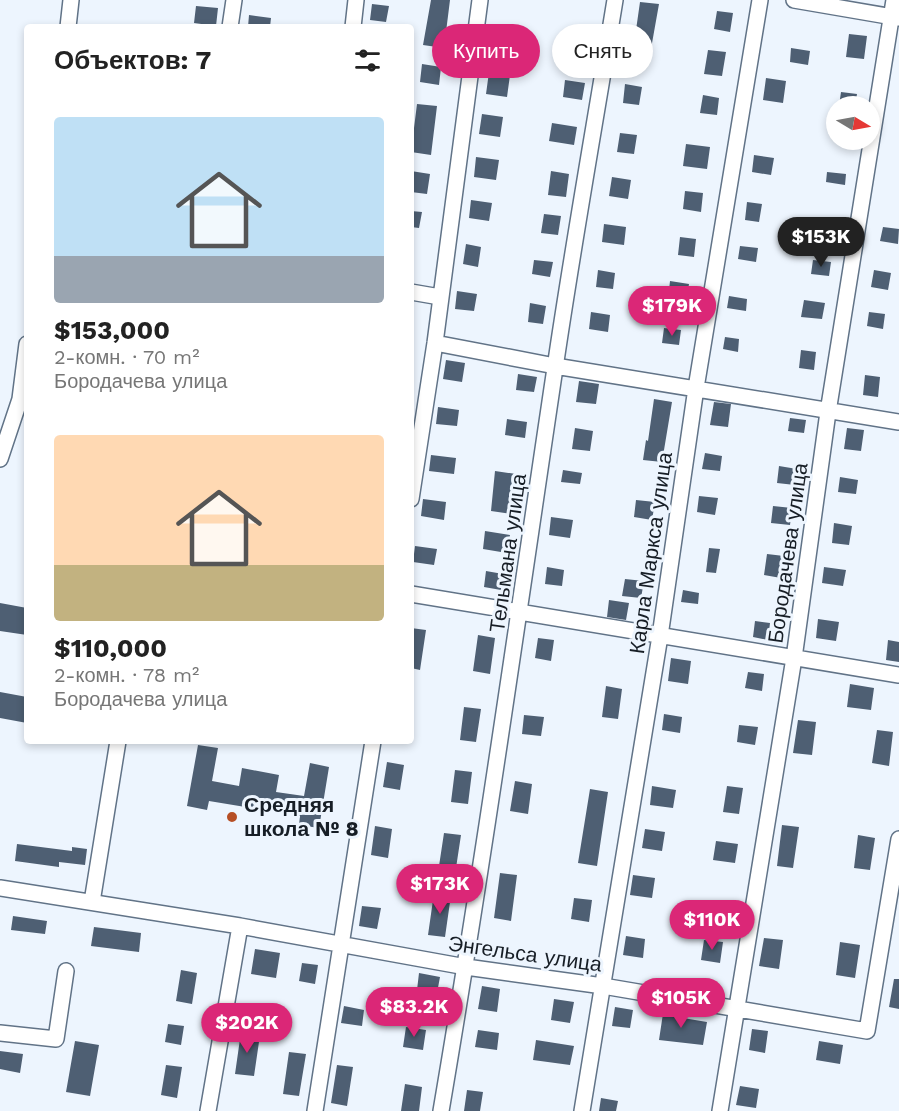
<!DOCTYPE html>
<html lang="ru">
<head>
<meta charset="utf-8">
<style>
	:root { --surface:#fff; --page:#f6f6f6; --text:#222; --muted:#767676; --accent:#db2777 }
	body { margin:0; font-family:"Work Sans",sans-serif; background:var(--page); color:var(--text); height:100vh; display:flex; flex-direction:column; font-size:22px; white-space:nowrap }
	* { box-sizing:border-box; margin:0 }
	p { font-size:20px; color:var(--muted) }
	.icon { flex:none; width:33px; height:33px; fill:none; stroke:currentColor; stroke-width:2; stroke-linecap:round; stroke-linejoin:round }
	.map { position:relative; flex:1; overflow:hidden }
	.side { position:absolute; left:24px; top:24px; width:390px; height:720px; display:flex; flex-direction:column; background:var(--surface); border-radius:6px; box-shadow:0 3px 9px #0003 }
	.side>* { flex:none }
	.banner { position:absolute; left:432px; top:24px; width:376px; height:54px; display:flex; gap:12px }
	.needle { width:39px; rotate:100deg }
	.buttons { position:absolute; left:826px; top:96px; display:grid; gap:12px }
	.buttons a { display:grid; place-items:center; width:54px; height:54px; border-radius:50%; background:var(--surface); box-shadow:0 3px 9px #0003; font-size:30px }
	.price { position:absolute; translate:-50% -51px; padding:0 14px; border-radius:21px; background:var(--accent); color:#fff; font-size:20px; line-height:39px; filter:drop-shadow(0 2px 3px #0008) }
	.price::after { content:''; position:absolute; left:50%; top:36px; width:18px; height:14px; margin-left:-9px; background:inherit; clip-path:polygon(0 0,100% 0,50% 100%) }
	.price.on { background:#222; color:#fff }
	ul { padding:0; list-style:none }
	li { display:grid; align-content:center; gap:12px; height:318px; padding:0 30px }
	li span { display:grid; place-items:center; height:186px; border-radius:6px; color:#555 }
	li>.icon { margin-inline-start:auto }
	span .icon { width:108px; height:108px; fill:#fffc; stroke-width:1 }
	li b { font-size:26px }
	h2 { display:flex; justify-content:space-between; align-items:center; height:72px; padding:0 30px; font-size:26px }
	.tag { padding:0 21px; border-radius:27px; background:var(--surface); box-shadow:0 3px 9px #0003; font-size:21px; line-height:54px }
	.tag.on { background:var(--accent); color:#fff }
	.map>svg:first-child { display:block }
	.building { fill:#4e5f73 }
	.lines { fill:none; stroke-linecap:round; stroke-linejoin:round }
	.minor-casing { stroke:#617387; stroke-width:18 }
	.minor { stroke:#fff; stroke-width:15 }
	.poi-dot { fill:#b64f25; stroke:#edf5fe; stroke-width:2 }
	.labels { text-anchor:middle; stroke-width:6; stroke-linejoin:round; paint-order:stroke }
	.street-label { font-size:21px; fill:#171e26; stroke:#edf5fe }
	.poi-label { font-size:21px; font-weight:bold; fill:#171e26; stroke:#edf5fe; text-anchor:start }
</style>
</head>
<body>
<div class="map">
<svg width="899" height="1111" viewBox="0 0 899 1111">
	<rect width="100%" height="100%" fill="#edf5fe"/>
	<path class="building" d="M431 0H450L444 48 423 45Z
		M640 2 659 4 649 60 632 58Z
		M372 4 389 6 386 22 370 20Z
		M196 6 218 8 216 26 194 23Z
		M717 11 733 13 730 32 714 29Z
		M249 15 271 18 270 27H248Z
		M496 26 517 29 515 46 494 43Z
		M849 34 867 36 864 59 846 57Z
		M575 36 592 38 588 62 572 60Z
		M791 48 810 51 808 65 790 62Z
		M708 50 726 52 722 76 704 74Z
		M422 64 441 67 439 85 420 82Z
		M489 72 510 75 507 97 486 94Z
		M766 78 786 81 783 103 763 100Z
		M565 80 585 83 582 100 563 97Z
		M625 84 642 87 639 105 623 103Z
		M841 92 857 94 855 106H839Z
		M703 95 719 98 717 115 700 113Z
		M417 104 437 106 431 155 411 152Z
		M482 114 503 117 500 137 479 134Z
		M552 123 577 127 574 145 549 141Z
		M620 133 637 135 634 154 617 152Z
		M686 144 710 147 707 169 683 166Z
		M754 155 774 158 771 175 752 172Z
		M476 157 499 160 496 180 474 177Z
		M411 171 430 174 427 194 411 192Z
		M551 171 569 174 566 197 548 195Z
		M827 172 846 174 845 185 826 182Z
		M612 177 631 180 628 199 609 196Z
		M685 191 703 193 701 212 683 209Z
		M471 200 492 203 489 221 469 218Z
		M747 202 762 204 759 222 745 220Z
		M411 211 422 212 419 228 411 227Z
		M544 214 561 216 558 235 541 233Z
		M604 224 626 227 624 245 602 242Z
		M883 227 899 229 898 244 880 241Z
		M680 237 696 239 694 257 678 255Z
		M466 244 481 247 478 267 463 264Z
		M740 246 758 248 756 262 738 259Z
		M534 260 553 262 550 277 532 274Z
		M813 260 831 262 829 276 811 274Z
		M598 270 615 273 613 289 596 287Z
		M874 270 891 273 888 290 871 287Z
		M670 281 689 284 686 302 668 300Z
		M457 291 477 294 474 311 455 309Z
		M729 296 747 299 746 311 727 308Z
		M804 300 825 303 822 319 801 317Z
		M530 303 546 306 543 324 528 322Z
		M591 312 610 315 608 332 589 329Z
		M869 312 885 314 883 329 867 326Z
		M664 328 681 330 679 345 662 343Z
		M725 337 739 339 738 352 723 349Z
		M801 350 816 352 814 370 799 368Z
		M446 360 465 363 462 382 443 379Z
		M518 374 537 377 534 392 516 390Z
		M865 375 880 377 878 397 863 395Z
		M579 381 599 384 596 404 576 402Z
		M654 399 672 402 662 462 643 460 646 440 648 441Z
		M714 402 731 404 728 427 710 425Z
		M438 407 459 410 457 426 436 424Z
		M790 418 806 420 804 433 788 431Z
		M507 419 527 422 525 438 505 435Z
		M575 428 593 431 590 451 572 449Z
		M847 428 864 430 861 451 844 449Z
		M705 453 722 456 720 471 702 469Z
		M431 455 456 458 454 474 429 471Z
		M779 466 797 469 795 485 777 483Z
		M563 470 582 473 580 484 561 482Z
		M495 471 516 474 512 514 491 511Z
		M840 477 858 480 856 494 838 492Z
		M699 496 718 498 715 515 697 512Z
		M423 499 446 502 444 520 421 516Z
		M636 500 655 502 652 520 634 517Z
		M773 506 792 508 790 525 771 523Z
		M551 517 573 520 570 538 549 535Z
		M834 523 852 526 849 545 832 543Z
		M485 531 510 535 507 553 483 549Z
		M415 546 437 549 434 565 413 562Z
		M709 548 720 549 716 573 706 572Z
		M767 554 784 556 781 578 764 575Z
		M547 567 564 570 562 586 545 584Z
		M824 567 846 570 843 586 822 583Z
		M486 571 503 574 501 590 484 587Z
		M625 579 644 581 641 598 622 596Z
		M683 590 699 593 698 604 681 602Z
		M609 600 629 603 626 620 607 617Z
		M0 603 27 608V635L0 631Z
		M818 619 839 622 836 641 816 638Z
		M755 621 770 623 768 640 753 637Z
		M411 628 426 630 420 670 411 668Z
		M478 635 495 638 490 674 473 671Z
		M538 638 554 640 551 661 535 658Z
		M888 640 899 642V662L886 660Z
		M671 658 691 661 688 684 668 681Z
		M748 672 764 674 762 691 745 688Z
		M850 684 874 688 871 710 847 707Z
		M606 686 622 689 618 719 602 717Z
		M0 692 27 697V723L0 718Z
		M464 707 481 709 476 742 460 740Z
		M664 714 682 717 680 733 662 730Z
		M524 715 544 717 541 736 522 734Z
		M798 720 816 722 812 755 793 753Z
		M739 725 758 727 755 745 737 742Z
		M877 730 893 732 889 766 872 763Z
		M198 745 218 748 212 781 239 786 242 768 279 775 276 792 304 796 310 763 329 767 319 828 299 825 300 816 209 801 207 810 187 806Z
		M387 762 404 765 400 790 383 787Z
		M455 770 472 772 468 804 451 802Z
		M515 781 532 784 528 814 510 811Z
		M652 786 676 790 673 808 650 805Z
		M727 786 743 788 739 814 723 812Z
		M590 789 608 792 597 866 578 863Z
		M782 825 799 827 793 868 777 866Z
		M375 826 392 829 388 858 371 855Z
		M645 829 665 832 662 851 642 848Z
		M444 833 461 835 456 868 439 866Z
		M858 835 875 838 870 870 854 868Z
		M716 841 738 844 735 863 713 860Z
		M17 844 72 851V847L87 849 85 865 59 862V867L15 861Z
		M500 873 517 875 511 921 494 918Z
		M633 875 655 878 652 898 630 895Z
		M434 893 451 895 445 937 428 935Z
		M574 898 592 900 589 922 571 919Z
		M362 906 381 908 377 929 359 926Z
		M13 916 47 921 45 934 11 930Z
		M94 927 141 933 139 952 91 946Z
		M626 936 645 939 643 958 623 955Z
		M764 938 783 940 779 969 759 966Z
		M704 940 723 942 720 963 701 960Z
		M840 942 860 945 855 978 836 975Z
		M255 949 280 953 276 978 251 974Z
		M302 963 318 965 315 984 299 981Z
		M181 970 197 973 192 1004 176 1001Z
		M419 973 440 977 437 993 417 990Z
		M894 979H899V1009L889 1007Z
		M482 986 500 989 497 1012 478 1009Z
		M554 999 574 1002 570 1023 551 1020Z
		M344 1006 364 1010 362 1026 341 1023Z
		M615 1007 633 1010 630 1028 612 1026Z
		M664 1007 678 1009 677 1017 707 1022 703 1045 659 1040Z
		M168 1024 184 1026 181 1045 165 1042Z
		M406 1027 426 1030 423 1050 403 1047Z
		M752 1029 768 1031 765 1053 749 1050Z
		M478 1030 499 1033 497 1050 475 1047Z
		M241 1032 260 1035 254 1076 235 1074Z
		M536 1040 574 1046 570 1065 533 1060Z
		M75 1041 99 1045 90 1096 66 1092Z
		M819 1041 843 1045 840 1064 816 1060Z
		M0 1051 23 1054 20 1073 0 1069Z
		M289 1052 306 1054 299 1096 283 1094Z
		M166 1065 182 1067 177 1098 161 1095Z
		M337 1065 353 1067 347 1106 331 1103Z
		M405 1084 422 1087 419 1111H401Z
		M740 1086 759 1089 756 1108 736 1105Z
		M467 1090 483 1092 480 1111H464Z
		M601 1098 618 1101 616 1111H599Z"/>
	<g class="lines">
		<g class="minor-casing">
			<path id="minor" d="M794 0 899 18
				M68 27 71 0
				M230 27 234 0
				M353 27 356 0
				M411 292 440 297
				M435 343 555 366 899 422
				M0 459 20 399 27 344
				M411 499 435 343 480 0
				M411 594 899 675
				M0 888 240 926 466 967 603 986 867 1031 899 839
				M92 902 118 741
				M0 1033 56 1039 66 971
				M208 1111 240 926
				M315 1111 373 741
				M441 1111C483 864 518 616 555 368 573 245 595 123 615 0
				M582 1111 660 636 696 388 760 0
				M720 1111 794 658 828 412 894 0"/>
		</g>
		<use href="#minor" class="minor"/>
	</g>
	<circle class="poi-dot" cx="232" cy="817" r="6"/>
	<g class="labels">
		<g class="street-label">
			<text transform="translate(508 553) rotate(-82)" y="7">Тельмана улица</text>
			<text transform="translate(651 553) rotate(-82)" y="7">Карла Маркса улица</text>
			<text transform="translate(788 553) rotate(-82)" y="7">Бородачева улица</text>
			<text transform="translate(525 954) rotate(8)" y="7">Энгельса улица</text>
		</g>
		<g class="poi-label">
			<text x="244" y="812">Средняя<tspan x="244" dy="24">школа № 8</tspan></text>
		</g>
	</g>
</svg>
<div class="buttons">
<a><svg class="needle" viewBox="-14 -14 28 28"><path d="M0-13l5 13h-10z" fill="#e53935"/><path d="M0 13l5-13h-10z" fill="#767676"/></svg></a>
</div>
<b class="price on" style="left:821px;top:268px">$153K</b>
<b class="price" style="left:672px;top:337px">$179K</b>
<b class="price" style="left:440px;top:915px">$173K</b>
<b class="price" style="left:712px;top:951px">$110K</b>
<b class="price" style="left:681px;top:1029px">$105K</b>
<b class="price" style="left:414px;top:1038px">$83.2K</b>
<b class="price" style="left:247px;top:1054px">$202K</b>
<div class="banner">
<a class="tag on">Купить</a>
<a class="tag">Снять</a>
</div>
<section class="side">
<h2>Объектов: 7<svg class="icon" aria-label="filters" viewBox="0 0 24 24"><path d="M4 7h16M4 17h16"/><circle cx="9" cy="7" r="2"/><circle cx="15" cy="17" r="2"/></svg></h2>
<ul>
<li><span style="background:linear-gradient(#bfe0f5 75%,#9aa5b1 0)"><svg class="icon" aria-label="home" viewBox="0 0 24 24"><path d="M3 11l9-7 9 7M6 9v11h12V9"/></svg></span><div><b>$153,000</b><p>2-комн. · 70 m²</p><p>Бородачева улица</p></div></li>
<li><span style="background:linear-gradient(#ffd9b3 70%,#c2b280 0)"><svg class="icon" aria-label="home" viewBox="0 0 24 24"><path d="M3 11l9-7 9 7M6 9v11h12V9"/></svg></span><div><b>$110,000</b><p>2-комн. · 78 m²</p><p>Бородачева улица</p></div></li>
</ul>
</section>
</div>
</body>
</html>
